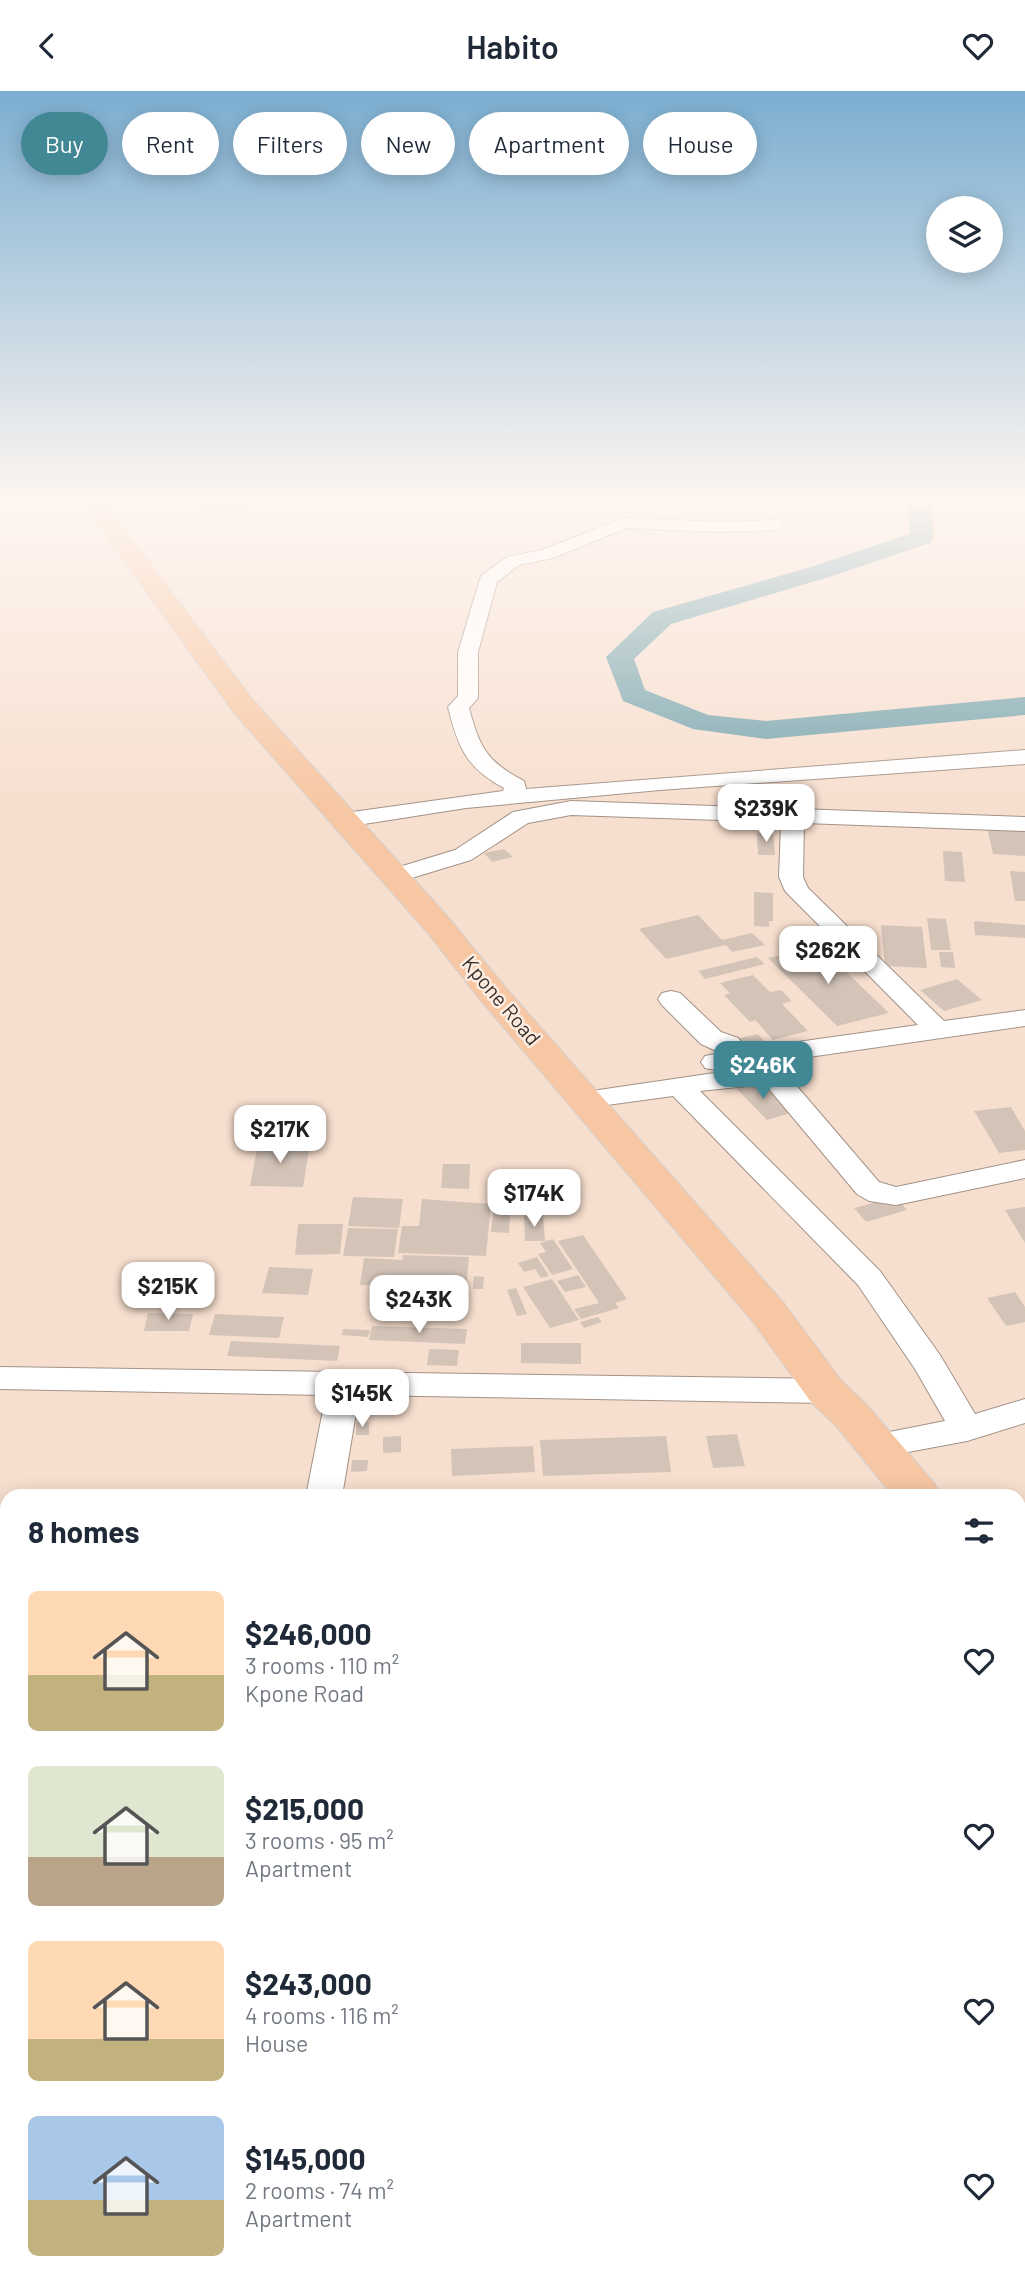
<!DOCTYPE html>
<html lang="en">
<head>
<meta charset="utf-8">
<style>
	:root { --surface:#fff; --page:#f2f2f3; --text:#1f2937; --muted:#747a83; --accent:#428794 }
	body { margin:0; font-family:Barlow,sans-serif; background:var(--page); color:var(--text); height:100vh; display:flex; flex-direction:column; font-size:26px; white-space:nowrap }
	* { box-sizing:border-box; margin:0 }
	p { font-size:23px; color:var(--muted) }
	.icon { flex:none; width:38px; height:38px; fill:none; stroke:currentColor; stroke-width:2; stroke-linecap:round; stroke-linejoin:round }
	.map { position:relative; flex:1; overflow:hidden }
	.details { position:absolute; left:0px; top:1398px; width:1026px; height:800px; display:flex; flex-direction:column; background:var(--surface); border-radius:21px 21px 0 0; box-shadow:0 4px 18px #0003 }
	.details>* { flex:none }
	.banner { position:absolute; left:21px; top:21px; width:984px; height:63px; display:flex; gap:14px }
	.buttons { position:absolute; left:926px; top:105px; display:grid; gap:14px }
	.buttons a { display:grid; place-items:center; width:77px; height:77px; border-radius:50%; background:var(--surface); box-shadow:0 4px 18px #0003; font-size:35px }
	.price { position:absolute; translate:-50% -60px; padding:0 16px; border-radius:14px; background:#fff; color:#222; font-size:23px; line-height:46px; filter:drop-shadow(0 2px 4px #0008) }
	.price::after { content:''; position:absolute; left:50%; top:42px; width:21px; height:16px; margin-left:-10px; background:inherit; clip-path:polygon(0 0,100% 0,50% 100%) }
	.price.on { background:var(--accent); color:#fff }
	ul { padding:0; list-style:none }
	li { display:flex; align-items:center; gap:21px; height:175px; padding:0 28px }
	li span { display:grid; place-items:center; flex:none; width:196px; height:140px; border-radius:10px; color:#555 }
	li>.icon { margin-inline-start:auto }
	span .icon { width:84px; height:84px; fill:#fffc; stroke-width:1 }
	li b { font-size:30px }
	h2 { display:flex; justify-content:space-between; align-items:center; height:84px; padding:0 28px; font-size:30px }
	.tag { padding:0 24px; border-radius:32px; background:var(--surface); box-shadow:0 4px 18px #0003; font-size:24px; line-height:63px }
	.tag.on { background:var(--accent); color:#fff }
	header { display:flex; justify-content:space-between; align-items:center; height:91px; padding:0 28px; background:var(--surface); font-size:32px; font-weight:600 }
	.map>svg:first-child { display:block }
	.built { fill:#f7dfcf; fill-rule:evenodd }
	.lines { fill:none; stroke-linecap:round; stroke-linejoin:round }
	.river { fill:#78a5ae; fill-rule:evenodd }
	.building { fill:#d4c4b8 }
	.minor-casing { stroke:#a29287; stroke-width:2 }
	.major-casing { stroke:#d3d1d1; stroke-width:2 }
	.minor { fill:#fff; fill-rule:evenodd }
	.major { fill:#f7c7a3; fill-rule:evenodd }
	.labels { text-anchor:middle; stroke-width:5; stroke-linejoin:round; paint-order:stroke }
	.street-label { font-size:21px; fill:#37302c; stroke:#fdece0 }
</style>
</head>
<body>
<header><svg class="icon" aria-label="back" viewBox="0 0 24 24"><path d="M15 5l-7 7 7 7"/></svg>Habito<svg class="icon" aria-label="heart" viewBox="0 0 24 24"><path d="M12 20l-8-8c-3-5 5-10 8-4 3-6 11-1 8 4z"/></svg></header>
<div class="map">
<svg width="1025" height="2197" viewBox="0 0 1025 2197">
	<rect width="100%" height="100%" fill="#fdece0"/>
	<path class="built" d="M0 409H1025V2197H0ZM7 1405H1018V2191H7Z"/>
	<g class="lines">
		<path class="river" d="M905 409 932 410 933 447 930 452 829 486 671 533 634 568 645 599 708 624 766 630 1025 606V624L766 648 693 638 623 610 606 566 653 521 811 476 909 443 908 413Z"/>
	</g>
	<path class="building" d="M206 409H268L272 415 204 422 197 410Z
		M987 736 1025 738V765L993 763Z
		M757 742H773L775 764H758Z
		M504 758 513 766 492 771 484 762Z
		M943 760 962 761 965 791 945 790Z
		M1010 780 1025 781V810H1015Z
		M754 801 773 802V830H769V836L754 835Z
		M698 824 722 849 752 842 765 854 732 861 726 854 666 868 639 838Z
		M927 827 946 828 951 859H931Z
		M974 830 1025 834V847L975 844Z
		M881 834 922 836 927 877 885 875Z
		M819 855 889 922 837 935 768 867Z
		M939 861H953L955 877 941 876Z
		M757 866 765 873 705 888 698 880Z
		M753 884 770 901 781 899 792 910 782 913 808 940 773 949 755 929 750 931 724 904 730 902 720 892Z
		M957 888 982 909 944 920 920 899Z
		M758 943 766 952 745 957 737 948Z
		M759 990 791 1022 767 1029 736 997Z
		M1011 1016 1025 1040V1059L999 1062 974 1020Z
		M258 1052 310 1053 303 1096 250 1095Z
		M443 1073H470L469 1098 441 1097Z
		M353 1106 403 1108 399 1137 348 1135Z
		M896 1106 907 1119 866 1131 854 1117Z
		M422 1108 491 1113 486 1165 398 1162 402 1135H419Z
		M494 1113H511L509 1142 491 1141Z
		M1025 1116V1152L1005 1119Z
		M524 1125H543L545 1150H525Z
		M298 1133H343L340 1163 295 1164Z
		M348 1137 398 1138 394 1166 343 1165Z
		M583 1144 627 1208 615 1212 619 1217 581 1228 574 1218 599 1212 558 1150Z
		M553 1148 573 1178 552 1184 538 1163 546 1161 540 1152Z
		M403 1164 469 1166 466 1197 360 1194 364 1167 402 1169Z
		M537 1166 549 1185 541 1187 535 1178 524 1181 518 1172Z
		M269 1176 313 1178 308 1204 262 1202Z
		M578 1184 586 1196 565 1201 557 1190Z
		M474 1185 484 1186 483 1198H473Z
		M552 1188 579 1229 550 1237 523 1196Z
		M516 1197 527 1223 517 1225 507 1199Z
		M1015 1201 1025 1216V1231L1006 1235 987 1207Z
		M448 1202 461 1203 465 1207 462 1215 451 1218 444 1216 440 1208Z
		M148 1222 193 1223 189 1240H144Z
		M215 1223 284 1226 279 1247 209 1244Z
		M598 1226 602 1231 584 1237 580 1231Z
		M372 1235 467 1238 465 1253 369 1249Z
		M343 1238 370 1239 368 1246 342 1244Z
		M231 1250 340 1255 337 1270 227 1265Z
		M521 1252H581V1273L521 1272Z
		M429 1258 459 1259 457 1275 427 1274Z
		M356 1331H369V1344H356Z
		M737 1343 745 1375 713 1377 706 1345Z
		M401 1345V1361L383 1362V1346Z
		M666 1345 671 1381 543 1385 540 1349Z
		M533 1355 535 1381 452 1385 451 1358Z
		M352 1369H368L367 1380 351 1381Z
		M0 2025H7V2126L1 2148Z"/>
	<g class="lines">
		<g class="minor-casing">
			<path id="minor" d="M624 427 720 431 777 429 786 434 777 439 720 441 626 437 553 467 519 474 497 491 478 561V607L469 617C480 657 486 670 524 690L526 698 1025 659V673L660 699 466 717 345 736 337 734 333 729 337 724 345 722 503 700 504 697C466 677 458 656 448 616L458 605V561L481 485 507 466 542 459Z
				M571 710 1025 726V740L804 732 803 786 808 797 944 930 1025 919V935L740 976 715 979 705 977 701 971 705 965 721 962 701 953 662 914 658 908 662 902 671 900 680 902 721 941 738 947 747 958 918 934 785 800 779 786 781 731 571 724 528 732 471 769 395 792 386 790 383 785 386 780 455 759 513 721Z
				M759 978 789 986 879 1091 896 1096 1025 1069V1087L896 1114 869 1110 857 1103 769 998 757 994 700 1000 880 1180 940 1264 975 1323 1025 1308V1332L967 1350 876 1367 864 1364 859 1355 864 1346 945 1330 915 1278 858 1194 673 1005 585 1017 575 1015 571 1009 575 1003 585 1001 735 979Z
				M0 1276 826 1288 838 1292 843 1300 838 1308 826 1312 359 1304 342 1405H306L326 1304 0 1298Z
				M154 2191H204L203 2197H153Z
				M375 2191H488L491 2197H372Z"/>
		</g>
		<g class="major-casing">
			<path id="major" d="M80 409H102L254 610 448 826 506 897 783 1211 841 1289 867 1314 935 1393 942 1405H893L837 1336 811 1311 753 1231 482 911 426 840 234 622Z
				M1018 1501 1025 1503V1547L1018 1545Z"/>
		</g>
		<use href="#minor" class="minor"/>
		<use href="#major" class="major"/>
	</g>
	<linearGradient id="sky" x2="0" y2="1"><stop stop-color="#7baed1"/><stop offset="0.57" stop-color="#fef6f1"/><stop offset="1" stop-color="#fef6f1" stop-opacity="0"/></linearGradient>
	<rect width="1025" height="716" fill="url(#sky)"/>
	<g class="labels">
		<g class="street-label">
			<text transform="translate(501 910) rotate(50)" y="7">Kpone Road</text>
		</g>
	</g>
</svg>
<div class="buttons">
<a><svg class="icon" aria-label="layers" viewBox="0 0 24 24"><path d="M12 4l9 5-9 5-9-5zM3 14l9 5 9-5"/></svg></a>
</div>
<b class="price" style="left:766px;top:753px">$239K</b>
<b class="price" style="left:828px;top:895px">$262K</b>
<b class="price on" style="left:763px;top:1010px">$246K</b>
<b class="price" style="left:280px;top:1074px">$217K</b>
<b class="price" style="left:534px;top:1138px">$174K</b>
<b class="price" style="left:168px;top:1231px">$215K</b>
<b class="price" style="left:419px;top:1244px">$243K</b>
<b class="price" style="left:362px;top:1338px">$145K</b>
<div class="banner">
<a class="tag on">Buy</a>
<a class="tag">Rent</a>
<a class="tag">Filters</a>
<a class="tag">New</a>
<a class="tag">Apartment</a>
<a class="tag">House</a>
</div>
<section class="details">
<h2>8 homes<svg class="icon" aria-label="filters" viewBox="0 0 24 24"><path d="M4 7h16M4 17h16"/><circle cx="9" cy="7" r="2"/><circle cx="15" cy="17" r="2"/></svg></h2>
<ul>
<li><span style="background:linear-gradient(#ffd9b3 60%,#c2b280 0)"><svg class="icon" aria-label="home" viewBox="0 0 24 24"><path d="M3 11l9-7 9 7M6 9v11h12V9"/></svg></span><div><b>$246,000</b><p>3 rooms · 110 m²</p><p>Kpone Road</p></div><svg class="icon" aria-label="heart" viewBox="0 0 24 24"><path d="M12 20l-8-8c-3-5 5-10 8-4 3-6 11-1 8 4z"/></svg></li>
<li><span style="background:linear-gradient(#dfe7d0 65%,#b9a48a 0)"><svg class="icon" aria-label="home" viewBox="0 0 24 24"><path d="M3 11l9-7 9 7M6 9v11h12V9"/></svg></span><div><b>$215,000</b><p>3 rooms · 95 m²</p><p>Apartment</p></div><svg class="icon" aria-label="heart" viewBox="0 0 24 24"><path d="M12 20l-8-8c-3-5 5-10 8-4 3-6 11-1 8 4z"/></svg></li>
<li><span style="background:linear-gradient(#ffd9b3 70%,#c2b280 0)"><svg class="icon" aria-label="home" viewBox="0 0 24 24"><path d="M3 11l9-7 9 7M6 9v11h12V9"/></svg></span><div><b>$243,000</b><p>4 rooms · 116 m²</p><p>House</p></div><svg class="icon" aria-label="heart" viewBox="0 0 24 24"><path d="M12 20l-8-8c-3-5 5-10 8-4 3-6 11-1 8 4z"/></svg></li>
<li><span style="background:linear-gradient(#a9c7e8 60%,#c2b280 0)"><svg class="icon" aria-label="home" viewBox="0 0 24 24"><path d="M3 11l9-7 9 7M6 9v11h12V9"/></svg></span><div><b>$145,000</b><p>2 rooms · 74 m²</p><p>Apartment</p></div><svg class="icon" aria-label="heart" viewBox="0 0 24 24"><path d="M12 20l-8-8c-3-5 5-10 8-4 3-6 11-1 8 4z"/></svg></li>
</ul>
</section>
</div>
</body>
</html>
